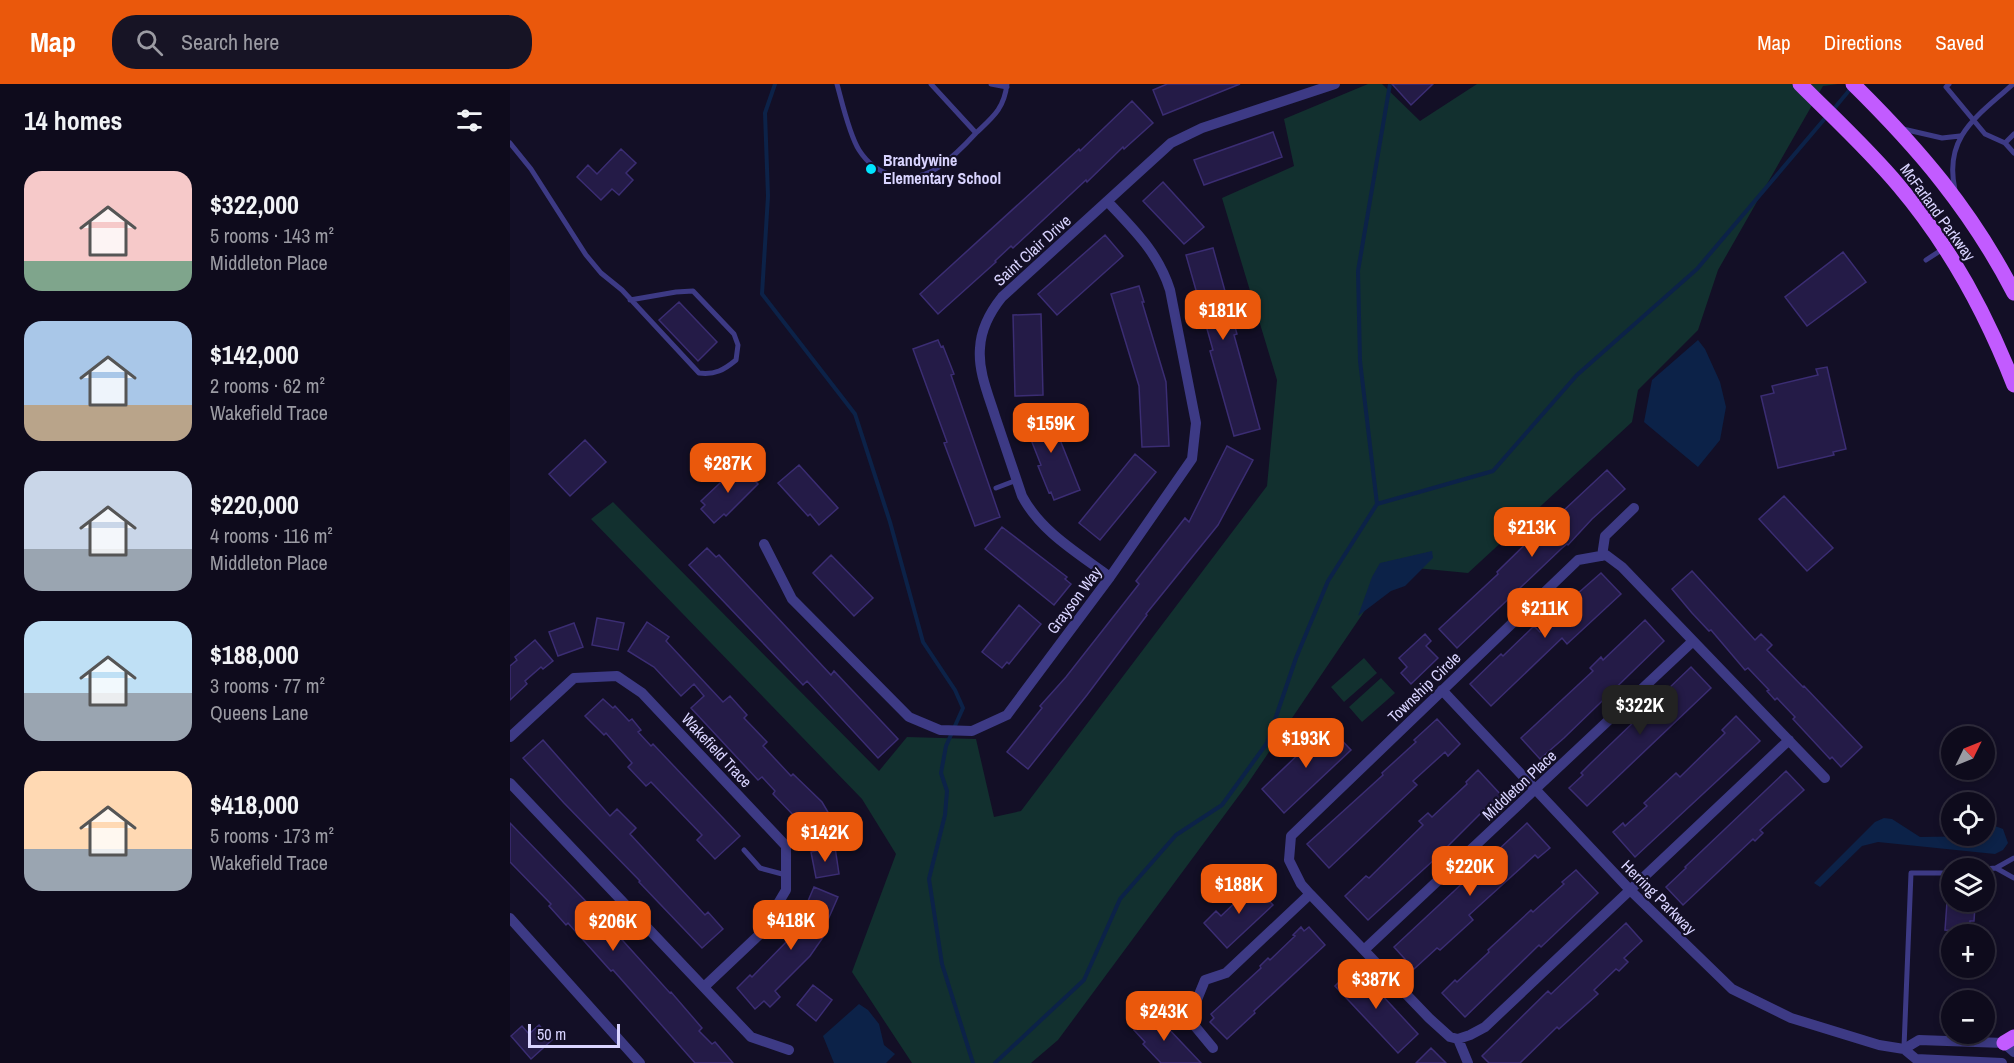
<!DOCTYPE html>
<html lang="en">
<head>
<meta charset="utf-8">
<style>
	:root { --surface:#0e0b1c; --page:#171425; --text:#f1f3f6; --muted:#9b9ba3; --line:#2e2b3b; --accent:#ea580c }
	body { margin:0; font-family:"Archivo Narrow",sans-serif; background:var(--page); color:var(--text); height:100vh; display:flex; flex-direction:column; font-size:22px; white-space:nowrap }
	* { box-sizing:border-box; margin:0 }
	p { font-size:20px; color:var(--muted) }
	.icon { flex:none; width:33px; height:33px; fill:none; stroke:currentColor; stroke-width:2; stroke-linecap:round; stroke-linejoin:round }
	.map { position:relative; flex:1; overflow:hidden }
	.details { display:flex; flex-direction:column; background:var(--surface); width:510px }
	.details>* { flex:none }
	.needle { width:39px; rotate:47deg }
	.tools { position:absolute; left:1431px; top:642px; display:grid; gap:12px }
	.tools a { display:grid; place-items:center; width:54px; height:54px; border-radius:50%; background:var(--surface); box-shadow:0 3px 9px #0003,0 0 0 2px var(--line); font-size:30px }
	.scale { position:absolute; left:18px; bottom:15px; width:92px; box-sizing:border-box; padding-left:6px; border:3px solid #d9d4ff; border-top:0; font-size:16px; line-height:21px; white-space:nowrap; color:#d9d4ff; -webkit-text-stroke:4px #130f26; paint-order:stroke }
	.price { position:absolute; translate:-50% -51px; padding:0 14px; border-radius:12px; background:var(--accent); color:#fff; font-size:20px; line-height:39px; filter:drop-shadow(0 2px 3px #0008) }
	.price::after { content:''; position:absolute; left:50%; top:36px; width:18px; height:14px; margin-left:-9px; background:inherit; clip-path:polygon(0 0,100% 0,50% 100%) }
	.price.selected { background:#222; color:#fff }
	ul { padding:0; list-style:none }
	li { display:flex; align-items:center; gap:18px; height:150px; padding:0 24px }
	li span { display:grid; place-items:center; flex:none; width:168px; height:120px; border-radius:18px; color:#555 }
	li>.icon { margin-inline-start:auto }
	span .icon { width:72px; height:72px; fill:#fffc; stroke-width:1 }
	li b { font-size:26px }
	h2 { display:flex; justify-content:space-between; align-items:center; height:72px; padding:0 24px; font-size:26px }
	header { display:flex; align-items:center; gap:36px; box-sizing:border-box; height:84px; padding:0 30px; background:var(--accent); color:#fff }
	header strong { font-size:28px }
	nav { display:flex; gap:33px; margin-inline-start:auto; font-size:21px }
	.search { width:420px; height:54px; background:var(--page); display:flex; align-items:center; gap:15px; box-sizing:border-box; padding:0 21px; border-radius:24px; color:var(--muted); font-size:22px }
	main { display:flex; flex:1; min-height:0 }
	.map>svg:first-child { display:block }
	.green { fill:#12302f }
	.water { fill:#0c2248 }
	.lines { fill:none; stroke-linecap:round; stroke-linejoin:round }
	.stream { stroke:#0c2248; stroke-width:4 }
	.building { fill:#241b47; stroke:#3b2d73; stroke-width:1.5 }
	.lane { stroke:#3d3a85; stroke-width:5 }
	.street { stroke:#3d3a85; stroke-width:10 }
	.primary { stroke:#c25bff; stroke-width:15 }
	.poi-dot { fill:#00e5ff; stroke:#130f26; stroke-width:2 }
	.labels { text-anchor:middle; stroke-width:4.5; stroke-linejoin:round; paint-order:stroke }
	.poi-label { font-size:16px; font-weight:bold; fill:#d9d4ff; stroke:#130f26; text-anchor:start }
	.street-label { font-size:16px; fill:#d9d4ff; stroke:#130f26 }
</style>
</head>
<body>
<header>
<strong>Map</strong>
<div class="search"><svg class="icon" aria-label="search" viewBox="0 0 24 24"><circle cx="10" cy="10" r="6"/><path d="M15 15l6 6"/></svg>Search here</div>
<nav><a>Map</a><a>Directions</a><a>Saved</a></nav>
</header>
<main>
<section class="details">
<h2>14 homes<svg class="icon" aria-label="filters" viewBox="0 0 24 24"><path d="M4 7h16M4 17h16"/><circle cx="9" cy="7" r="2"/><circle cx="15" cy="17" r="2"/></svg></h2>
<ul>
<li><span style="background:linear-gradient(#f6c9c9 75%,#7fa58c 0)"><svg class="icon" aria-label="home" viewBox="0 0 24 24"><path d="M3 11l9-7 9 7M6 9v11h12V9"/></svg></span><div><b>$322,000</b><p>5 rooms · 143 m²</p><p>Middleton Place</p></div></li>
<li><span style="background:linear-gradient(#a9c7e8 70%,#b9a48a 0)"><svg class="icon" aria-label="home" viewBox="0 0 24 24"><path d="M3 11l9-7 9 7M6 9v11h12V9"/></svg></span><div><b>$142,000</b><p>2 rooms · 62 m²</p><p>Wakefield Trace</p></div></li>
<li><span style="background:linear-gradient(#c9d6e8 65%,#9aa5b1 0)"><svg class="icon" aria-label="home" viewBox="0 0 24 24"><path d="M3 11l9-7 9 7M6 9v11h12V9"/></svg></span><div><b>$220,000</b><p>4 rooms · 116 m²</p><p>Middleton Place</p></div></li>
<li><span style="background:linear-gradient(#bfe0f5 60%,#9aa5b1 0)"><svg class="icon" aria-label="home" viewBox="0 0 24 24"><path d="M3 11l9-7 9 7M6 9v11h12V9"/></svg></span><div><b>$188,000</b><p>3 rooms · 77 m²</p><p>Queens Lane</p></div></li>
<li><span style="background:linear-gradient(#ffd9b3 65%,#9aa5b1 0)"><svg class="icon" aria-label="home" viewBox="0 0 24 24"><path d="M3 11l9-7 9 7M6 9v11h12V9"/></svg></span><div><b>$418,000</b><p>5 rooms · 173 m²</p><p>Wakefield Trace</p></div></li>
</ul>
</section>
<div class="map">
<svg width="1504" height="979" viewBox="0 0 1504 979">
	<rect width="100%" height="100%" fill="#130f26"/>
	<path class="green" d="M858 0H872L910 37 967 0H1328L1313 2 1208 186 1188 246 1128 306 1122 338 958 489 885 482 736 702 548 956 521 979H402L342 888 386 770 352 715 81 435 103 418 369 687 397 653 466 655 484 733 511 727 757 402 767 296 712 114 784 82 774 35Z
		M854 574 867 589 834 618 821 603Z
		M871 594 885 609 852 638 839 623Z"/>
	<path class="water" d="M1188 256 1195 265 1210 298 1216 323 1210 356 1188 383 1134 338 1142 296Z
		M922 467 923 474 895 502 881 507 848 532 862 493 870 479Z
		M1374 734 1382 735 1410 753 1474 752 1475 744 1485 742 1493 745 1498 759 1493 766 1485 770 1368 758 1352 762 1310 803 1304 799 1365 738Z
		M349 920 358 926 369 940 374 961 385 970 376 979H324L313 952Z"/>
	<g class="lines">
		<path class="stream" d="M265 0 255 29 258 112 252 210 345 330 380 438 413 558 445 606 453 624 436 662 431 689 437 707 435 731 419 795 432 880 463 979
			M1322 27 1342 3
			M867 420 983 387 1067 291 1187 185 1317 32
			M485 979 574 896 610 815 666 751 712 721 757 659 786 574 818 497 867 420 850 277 848 187 880 0"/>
	</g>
	<path class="building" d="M657 0H730L653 31 643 6Z
		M882 0H923L901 21Z
		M622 17 643 39 614 65 613 63 577 98 576 96 503 164 501 162 485 177 486 178 428 230 410 210 569 65 570 67Z
		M763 48 772 73 694 101 684 76Z
		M111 65 126 79 116 89 123 96 109 111 102 105 91 116 67 93 78 81 87 90Z
		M653 98 694 143 674 160 633 117Z
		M595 151 613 172 547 231 528 210Z
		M703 164 727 250 724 251 750 345 724 352 700 267 703 266 676 171Z
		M1333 168 1356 198 1297 242 1275 213Z
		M629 202 634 218H632L656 298 659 362 632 363 629 302 601 210Z
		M169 218 207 258 188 277 149 236Z
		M531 230 533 311 505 312 503 231Z
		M428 256 431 263 433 262 444 290 441 291 490 433 465 442 434 359 437 358 403 265Z
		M1317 283 1336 365 1323 368 1324 371 1268 384 1251 312 1264 309 1262 302 1308 291 1306 285Z
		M537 323 570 406 544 416 541 408 539 409 528 382 531 381 512 333Z
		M75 356 96 378 60 412 39 390Z
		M717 362 743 376 708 441 636 530 637 531 577 611 518 685 497 668 532 624 530 622 556 593 629 500 626 497 675 434 679 438Z
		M625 370 646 388 590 456 569 439Z
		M229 381 248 400 216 432 214 430 204 439 191 425 195 421 191 417Z
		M289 381 328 424 309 441 300 430 298 432 268 399Z
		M1097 386 1115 405 1082 435 1058 461 1057 460 1051 465 947 564 929 545 988 490 987 488 1034 442 1036 443Z
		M1274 412 1323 464 1297 487 1249 435Z
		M492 443 557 493 555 495 561 500 544 521 475 465Z
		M197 464 206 473 209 471 321 591 324 587 388 655 368 674 297 597 293 601 179 481Z
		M321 471 363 514 344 532 303 489Z
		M1182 487 1245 556 1251 550 1262 561 1257 566 1293 603 1294 602 1352 663 1331 683 1322 673 1320 675 1283 635 1285 633 1267 614 1265 616 1257 607 1259 606 1238 584 1235 586 1201 546 1199 547 1182 529 1162 505Z
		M1091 489 1111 510 1057 560 1052 554 981 622 960 600 991 570 993 572 1024 542 1030 548 1051 528 1049 526Z
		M509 521 531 540 499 580 497 578 492 584 472 568Z
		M87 534 114 539 108 566 82 561Z
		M1135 536 1154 557 1054 654 1030 675 1011 654 1083 587 1080 584 1091 573 1093 576Z
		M137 538 159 553 156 557 213 618 220 612 237 631 234 634 257 658 253 662 281 692 283 690 312 718 325 740 300 756 288 736 263 710 265 707 252 693 248 696 181 624 194 612 184 600 171 612 144 583 118 567Z
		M64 539 73 563 48 572 39 548Z
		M915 550 921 557 916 562 928 574 901 600 891 589 897 583 889 574Z
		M25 556 43 577 33 585 31 583 15 597 17 600 0 616V582L7 576 5 573Z
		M1181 583 1201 604 1077 722 1059 704 1073 691 1071 689 1081 679Z
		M93 615 103 624 105 622 119 637 122 635 131 646 128 648 141 662 143 660 230 752 205 775 187 756 192 751 141 698 136 702 118 683 122 679 96 649 94 651 75 632Z
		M1226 632 1250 657 1125 773 1103 748 1113 739 1115 742 1137 722 1134 719 1166 689 1170 693 1215 649 1212 646Z
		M927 635 950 660 938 672 935 668 903 697 907 701 819 784 797 760 873 691 872 689 906 658 904 656Z
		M818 642 841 666 774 729 752 705Z
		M33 656 100 732 107 725 126 744 120 750 195 831 198 828 213 845 192 864 129 798 130 797 54 719 13 674Z
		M968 686 992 712 978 724 977 723 926 774 858 836 835 812 856 792 859 794 913 741 909 737 918 729 922 733 957 700 956 698Z
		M1276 687 1294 706 1250 746 1253 749 1245 757 1243 755 1173 821 1156 803 1176 784 1175 783Z
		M0 739 96 838 160 909 161 908 192 944 189 947 202 960 205 958 223 979H185L103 886 101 887 58 839 56 841 39 822 41 820 0 778Z
		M1017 739 1040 764 1028 774 1025 771 959 831 963 836 930 866 927 864 904 885 884 863Z
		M325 763 329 790 306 794 301 768Z
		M1066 786 1088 809 1031 863 1029 861 955 933 932 909 945 896 947 898 979 868 978 866 1021 826 1023 828 1054 800 1052 798Z
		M740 796 763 821 717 864 694 839 706 827 711 832 732 812 727 807Z
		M304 803 328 813 313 847 316 849 300 872 265 907 270 913 260 923 254 917 245 925 227 904 240 891 242 893 279 855 276 853 292 831Z
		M1437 818H1461L1460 821 1465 822 1464 837H1460L1459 848 1435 846Z
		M1116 839 1132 857 1114 874 1118 878 1109 887 1106 885 1084 906 1088 910 1049 945 1047 943 1010 979H979L972 972 1038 907 1041 910Z
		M791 843 794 847 799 843 815 861 744 927 745 929 717 955 700 938 704 934 701 930 751 884 750 882 758 874 760 876 785 852 783 851Z
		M845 882 908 950 888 969 825 902Z
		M303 901 322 916 306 937 287 921Z
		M645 928 655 941 691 979H651L633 960 635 958 624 946Z
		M29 941 42 956 21 975 1 952 12 942 19 950Z
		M921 964 936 979H906Z"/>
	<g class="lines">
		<path class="lane" d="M327 0C332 18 339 50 349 66 366 93 401 102 429 83 442 74 455 61 466 49L421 0
			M481 0 497 3
			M1439 0 1436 3 1475 50 1495 59 1504 69
			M1393 45 1432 54 1450 52
			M466 49C483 33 494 25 497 0
			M0 59 21 85 76 171 91 189 112 206 189 289C205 291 214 286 226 276L228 261 224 250 183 207 166 208 120 216
			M1495 59 1504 50
			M1445 106C1433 52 1468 32 1503 0
			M1416 176 1433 165
			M486 404 507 396
			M234 766 250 784 276 791
			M1504 774 1486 784 1504 794
			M1474 785 1486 784
			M1394 963 1401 789H1442"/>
		<path class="street" d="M254 460 282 515 399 633 430 646 462 647 497 631 600 493 682 375 686 339 660 206C648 168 624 146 598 118
			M1092 472 1095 452 1124 424
			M600 493C568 469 531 448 512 412 503 385 494 359 485 332 478 310 468 287 470 264 471 244 480 228 492 213L661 59 692 44 825 0
			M932 606 1121 807 1222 905 1281 934 1369 961 1394 965 1406 975 1492 979
			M0 653 64 594 107 592 132 609 276 762V806L250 850 194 903
			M1279 656 975 943 960 951 948 955 940 953 919 934 800 810 791 800 779 776 781 752 1068 476 1096 471 1112 483 1315 694
			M0 699 241 953 279 966
			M0 834 130 979
			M854 866 1183 557
			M948 955 958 979
			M703 964 679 935 695 896 716 889 800 810
			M1394 965 1409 956 1494 959 1504 968"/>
		<path class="primary" d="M1290 0C1323 33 1359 66 1389 102 1439 161 1476 229 1504 301
			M1343 0C1409 65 1461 126 1504 209
			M1494 959 1504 953"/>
	</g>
	<circle class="poi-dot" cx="361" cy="85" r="6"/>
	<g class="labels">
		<g class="poi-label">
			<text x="373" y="82">Brandywine<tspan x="373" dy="18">Elementary School</tspan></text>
		</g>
		<g class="street-label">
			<text transform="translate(1428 128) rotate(54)" y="6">McFarland Parkway</text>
			<text transform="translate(522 166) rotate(-42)" y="6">Saint Clair Drive</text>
			<text transform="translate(564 516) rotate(-53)" y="6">Grayson Way</text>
			<text transform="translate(914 603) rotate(-44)" y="6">Township Circle</text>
			<text transform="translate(207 666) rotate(47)" y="6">Wakefield Trace</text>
			<text transform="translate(1009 701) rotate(-43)" y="6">Middleton Place</text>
			<text transform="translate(1149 813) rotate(45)" y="6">Herring Parkway</text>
		</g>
	</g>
</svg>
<div class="tools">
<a><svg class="needle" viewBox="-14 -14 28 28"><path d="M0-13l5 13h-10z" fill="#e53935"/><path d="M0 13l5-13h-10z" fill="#9b9ba3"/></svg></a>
<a><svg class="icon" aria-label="locate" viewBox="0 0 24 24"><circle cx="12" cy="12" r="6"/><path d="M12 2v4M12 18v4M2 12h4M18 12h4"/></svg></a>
<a><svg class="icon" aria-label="layers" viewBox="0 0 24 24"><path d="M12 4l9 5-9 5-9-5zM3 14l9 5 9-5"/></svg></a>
<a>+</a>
<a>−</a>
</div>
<div class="scale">50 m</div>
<b class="price" style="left:713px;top:257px">$181K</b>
<b class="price" style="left:541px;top:370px">$159K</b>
<b class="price" style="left:218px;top:410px">$287K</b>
<b class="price" style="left:1022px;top:474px">$213K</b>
<b class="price" style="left:1035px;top:555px">$211K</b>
<b class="price selected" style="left:1130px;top:652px">$322K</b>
<b class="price" style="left:796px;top:685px">$193K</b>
<b class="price" style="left:315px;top:779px">$142K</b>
<b class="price" style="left:960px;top:813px">$220K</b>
<b class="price" style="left:729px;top:831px">$188K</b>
<b class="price" style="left:281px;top:867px">$418K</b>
<b class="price" style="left:103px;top:868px">$206K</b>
<b class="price" style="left:866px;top:926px">$387K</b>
<b class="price" style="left:654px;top:958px">$243K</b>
</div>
</main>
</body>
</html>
